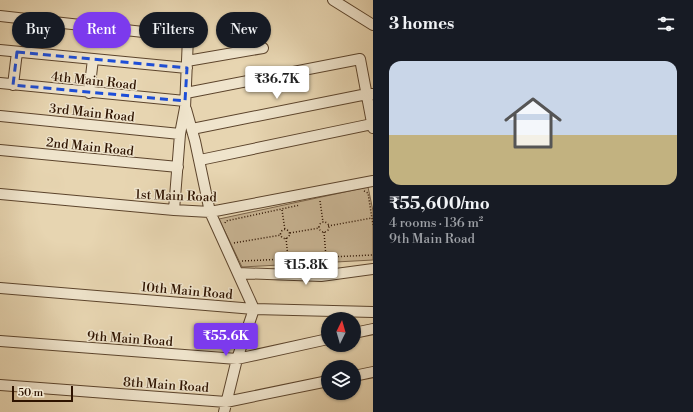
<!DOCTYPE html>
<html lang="en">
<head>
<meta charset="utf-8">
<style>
	:root { --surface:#171b24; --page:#20242c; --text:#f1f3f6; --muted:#9ea1a6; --accent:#7c3aed }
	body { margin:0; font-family:"Libre Bodoni",serif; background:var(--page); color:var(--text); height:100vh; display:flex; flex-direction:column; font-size:15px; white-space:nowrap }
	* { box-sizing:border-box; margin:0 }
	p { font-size:13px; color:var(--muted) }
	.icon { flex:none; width:22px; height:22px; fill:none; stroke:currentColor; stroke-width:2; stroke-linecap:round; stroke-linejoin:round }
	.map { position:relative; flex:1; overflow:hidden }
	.details { display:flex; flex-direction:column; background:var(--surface); width:320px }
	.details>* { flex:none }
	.top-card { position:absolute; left:12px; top:12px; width:301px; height:36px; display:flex; gap:8px }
	.needle { width:26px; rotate:5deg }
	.controls { position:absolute; left:321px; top:312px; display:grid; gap:8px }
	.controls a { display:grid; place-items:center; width:40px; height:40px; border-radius:50%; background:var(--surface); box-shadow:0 1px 3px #0004; font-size:20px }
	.scale { position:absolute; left:12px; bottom:10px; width:61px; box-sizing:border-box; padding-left:4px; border:2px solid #2e1300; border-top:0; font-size:11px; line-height:14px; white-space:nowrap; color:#2e1300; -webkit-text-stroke:3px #efe4cc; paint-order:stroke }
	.price { position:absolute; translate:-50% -34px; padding:0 9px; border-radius:4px; background:#fff; color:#222; font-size:13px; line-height:26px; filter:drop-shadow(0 1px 2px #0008) }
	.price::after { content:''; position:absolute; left:50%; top:24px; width:12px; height:9px; margin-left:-6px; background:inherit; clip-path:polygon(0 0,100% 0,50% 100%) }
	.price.selected { background:var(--accent); color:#fff }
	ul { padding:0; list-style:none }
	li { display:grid; align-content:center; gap:8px; height:212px; padding:0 16px }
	li span { display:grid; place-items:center; height:124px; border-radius:12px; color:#555 }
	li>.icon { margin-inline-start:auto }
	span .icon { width:72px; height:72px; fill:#fffc; stroke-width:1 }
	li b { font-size:17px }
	h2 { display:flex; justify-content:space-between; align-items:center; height:48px; padding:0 16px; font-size:17px }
	.chip { padding:0 14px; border-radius:18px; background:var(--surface); box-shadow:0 1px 3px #0004; font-size:14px; line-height:36px }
	.chip.selected { background:var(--accent); color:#fff }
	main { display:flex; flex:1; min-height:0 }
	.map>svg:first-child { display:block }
	.garden { fill:#c8b493; stroke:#7b644a }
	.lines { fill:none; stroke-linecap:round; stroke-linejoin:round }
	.minor-casing { stroke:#5c442c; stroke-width:12 }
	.path { stroke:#2e1300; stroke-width:1.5; stroke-dasharray:1 2; stroke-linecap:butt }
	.minor { stroke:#efe4cc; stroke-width:10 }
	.marked { fill:none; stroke:#1d4ed8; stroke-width:3; stroke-dasharray:8 5; stroke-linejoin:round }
	.labels { text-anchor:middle; stroke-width:3; stroke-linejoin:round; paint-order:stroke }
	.street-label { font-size:13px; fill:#2e1300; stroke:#efe4cc }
</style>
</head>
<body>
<main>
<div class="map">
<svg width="373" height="412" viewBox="0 0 373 412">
	<rect width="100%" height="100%" fill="#e7d5b1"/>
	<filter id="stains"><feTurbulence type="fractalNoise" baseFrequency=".005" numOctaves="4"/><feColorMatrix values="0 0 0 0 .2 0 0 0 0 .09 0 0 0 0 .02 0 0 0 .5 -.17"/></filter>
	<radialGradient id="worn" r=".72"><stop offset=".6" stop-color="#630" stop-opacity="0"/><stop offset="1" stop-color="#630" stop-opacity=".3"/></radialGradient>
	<path class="garden" d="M368 187 373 211V260L242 267 219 219Z"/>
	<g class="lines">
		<g class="minor-casing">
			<path id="minor" d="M333 0 373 25
				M0 16 188 37 185 108 180 134 174 210
				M0 50 187 68
				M187 61 263 48
				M0 83 185 101
				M13 85 17 52
				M89 93 93 59
				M186 93 360 59 373 128
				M186 109 195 141 210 212 254 309
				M0 116 180 134
				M192 129 367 94H373
				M0 150 178 167
				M200 160 372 124
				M0 194 174 210 210 212 373 181
				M238 273 321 276 373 269
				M0 288 254 309 373 312
				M354 333 373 329
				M0 341 237 359 328 339
				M354 376 373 372
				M0 385 226 402 328 381
				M224 412 237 359 254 309"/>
		</g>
		<path class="path" d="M364 191 368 193 373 225
			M320 201 323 222
			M282 210 285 230
			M319 227a5 5 0 1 1 10 0a5 5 0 1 1-10 0Z
			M225 223 226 221 300 205
			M328 226 372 218
			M280.5 234a4.5 4.5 0 1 1 9 0a4.5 4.5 0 1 1-9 0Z
			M324 232 326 257
			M290 233 319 228
			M286 238 288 258
			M234 243 281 235
			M242 261 373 255"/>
		<use href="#minor" class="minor"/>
	</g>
	<path class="marked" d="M17 52 187 68 185 101 13 85Z"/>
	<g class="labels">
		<g class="street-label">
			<text transform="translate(94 80) rotate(6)" y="5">4th Main Road</text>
			<text transform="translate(92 112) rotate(6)" y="5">3rd Main Road</text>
			<text transform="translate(90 146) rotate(6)" y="5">2nd Main Road</text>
			<text transform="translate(176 195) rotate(2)" y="5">1st Main Road</text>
			<text transform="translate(187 290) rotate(5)" y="5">10th Main Road</text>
			<text transform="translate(130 338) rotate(4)" y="5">9th Main Road</text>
			<text transform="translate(166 384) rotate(4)" y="5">8th Main Road</text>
		</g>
	</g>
	<rect width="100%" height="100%" filter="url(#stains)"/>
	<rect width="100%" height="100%" fill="url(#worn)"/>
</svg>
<div class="controls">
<a><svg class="needle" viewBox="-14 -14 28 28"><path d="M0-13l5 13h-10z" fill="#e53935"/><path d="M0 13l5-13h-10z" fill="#9ea1a6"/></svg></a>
<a><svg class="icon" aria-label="layers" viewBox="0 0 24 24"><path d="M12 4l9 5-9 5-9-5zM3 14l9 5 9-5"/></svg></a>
</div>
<div class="scale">50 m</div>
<b class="price" style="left:277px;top:100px">₹36.7K</b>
<b class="price" style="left:306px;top:286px">₹15.8K</b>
<b class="price selected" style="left:226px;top:357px">₹55.6K</b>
<div class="top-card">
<a class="chip">Buy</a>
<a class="chip selected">Rent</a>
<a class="chip">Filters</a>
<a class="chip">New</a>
</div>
</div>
<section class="details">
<h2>3 homes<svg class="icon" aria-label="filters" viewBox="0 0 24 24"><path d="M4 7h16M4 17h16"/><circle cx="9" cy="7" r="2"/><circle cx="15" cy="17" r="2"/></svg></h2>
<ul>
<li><span style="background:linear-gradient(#c9d6e8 60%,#c2b280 0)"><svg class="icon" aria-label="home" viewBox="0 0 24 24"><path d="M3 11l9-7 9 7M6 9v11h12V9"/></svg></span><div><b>₹55,600/mo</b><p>4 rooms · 136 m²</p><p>9th Main Road</p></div></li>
</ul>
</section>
</main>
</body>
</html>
